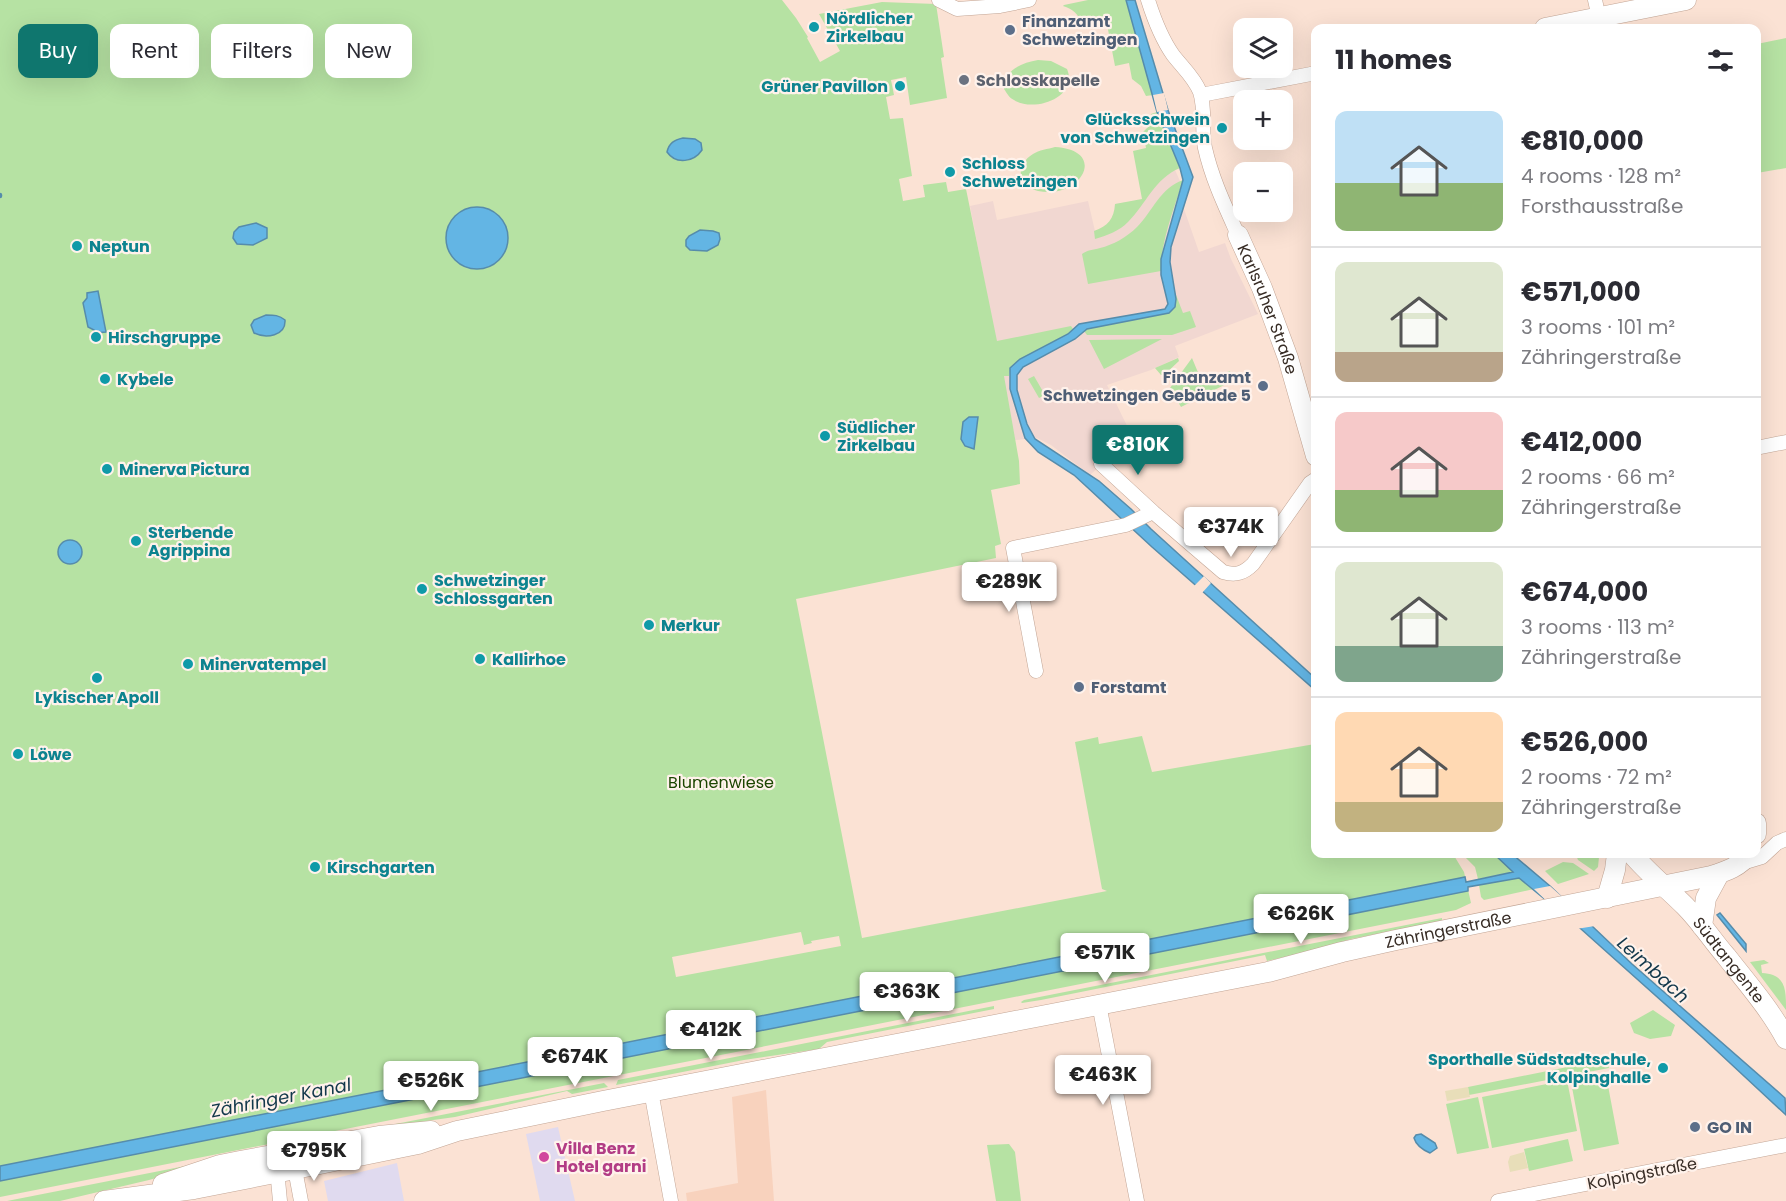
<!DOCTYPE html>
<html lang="en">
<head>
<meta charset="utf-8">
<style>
	:root { --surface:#fff; --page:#f2f2f3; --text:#2b2b33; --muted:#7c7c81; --line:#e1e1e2; --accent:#0f766e }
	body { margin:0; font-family:Poppins,sans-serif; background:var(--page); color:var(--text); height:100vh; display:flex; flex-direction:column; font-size:22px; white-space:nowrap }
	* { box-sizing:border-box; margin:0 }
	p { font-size:20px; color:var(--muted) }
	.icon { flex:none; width:33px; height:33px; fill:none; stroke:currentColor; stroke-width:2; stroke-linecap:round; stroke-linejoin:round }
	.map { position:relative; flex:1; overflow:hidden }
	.sheet { position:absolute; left:1311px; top:24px; width:450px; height:834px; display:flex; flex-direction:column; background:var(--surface); border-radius:12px; box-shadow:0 6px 24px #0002 }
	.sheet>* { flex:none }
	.guide { position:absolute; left:18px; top:24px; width:570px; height:54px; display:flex; gap:12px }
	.controls { position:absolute; left:1233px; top:18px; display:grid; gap:12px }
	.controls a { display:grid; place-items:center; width:60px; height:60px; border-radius:12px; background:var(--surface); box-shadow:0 6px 24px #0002; font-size:30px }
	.price { position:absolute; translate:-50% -51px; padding:0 14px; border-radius:6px; background:#fff; color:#222; font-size:20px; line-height:39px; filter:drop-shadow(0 2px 3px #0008) }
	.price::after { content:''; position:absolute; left:50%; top:36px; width:18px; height:14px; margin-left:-9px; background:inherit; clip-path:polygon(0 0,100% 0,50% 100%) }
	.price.active { background:var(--accent); color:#fff }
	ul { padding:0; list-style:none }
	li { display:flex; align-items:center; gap:18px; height:150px; padding:0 24px }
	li+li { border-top:2px solid var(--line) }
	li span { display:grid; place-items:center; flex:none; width:168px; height:120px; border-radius:12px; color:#555 }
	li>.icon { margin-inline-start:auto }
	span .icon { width:72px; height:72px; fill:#fffc; stroke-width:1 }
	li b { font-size:26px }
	h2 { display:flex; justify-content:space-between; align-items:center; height:72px; padding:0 24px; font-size:26px }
	.chip { padding:0 21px; border-radius:12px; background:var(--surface); box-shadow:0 6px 24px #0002; font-size:21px; line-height:54px }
	.chip.active { background:var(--accent); color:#fff }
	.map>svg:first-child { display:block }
	.commercial { fill:#e0daef }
	.built { fill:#f8d2bd }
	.education { fill:#f1d7d1 }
	.green { fill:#b6e2a3; fill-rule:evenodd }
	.sand { fill:#e8deb9 }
	.water { fill:#63b5e4; stroke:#568cab; stroke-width:1.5 }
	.pier { fill:#fbe2d4 }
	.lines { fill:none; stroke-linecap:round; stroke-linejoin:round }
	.stream { stroke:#568cab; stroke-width:4.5 }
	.street-casing { stroke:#c2a595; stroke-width:15 }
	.secondary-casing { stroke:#c2a595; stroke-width:21 }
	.street { stroke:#fff; stroke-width:14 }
	.secondary { stroke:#fff; stroke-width:20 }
	.culture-dot { fill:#0f9aa8; stroke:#fff2eb; stroke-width:2 }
	.service-dot { fill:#5c6f8a; stroke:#fff2eb; stroke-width:2 }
	.worship-dot { fill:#6b7280; stroke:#fff2eb; stroke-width:2 }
	.hotel-dot { fill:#d1479c; stroke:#fff2eb; stroke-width:2 }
	.labels { text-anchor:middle; stroke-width:4.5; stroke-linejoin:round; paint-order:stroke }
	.culture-label { font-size:16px; font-weight:bold; fill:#0d838f; stroke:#fff2eb; text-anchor:start }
	.service-label { font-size:16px; font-weight:bold; fill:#4e5e75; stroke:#fff2eb; text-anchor:start }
	.worship-label { font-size:16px; font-weight:bold; fill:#5b616d; stroke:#fff2eb; text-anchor:start }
	.street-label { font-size:16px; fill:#382d26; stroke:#fff2eb }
	.park-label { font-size:16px; fill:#1b4600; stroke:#fff2eb }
	.hotel-label { font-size:16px; font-weight:bold; fill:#b23c85; stroke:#fff2eb; text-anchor:start }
	.water-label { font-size:18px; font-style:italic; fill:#13384b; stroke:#fff2eb }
</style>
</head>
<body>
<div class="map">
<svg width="1786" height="1201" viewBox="0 0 1786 1201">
	<rect width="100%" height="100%" fill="#fbe2d4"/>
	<path class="commercial" d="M558 1127 575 1201H540L526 1134Z
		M397 1163 404 1201H328L324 1181Z"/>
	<path class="built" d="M766 1090 774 1201H687L686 1193 738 1183 732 1097Z"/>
	<path class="education" d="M1175 170 1180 181 1177 189 1199 252 1225 243 1231 259 1258 314 1175 346 1179 357 1151 370 1107 385 1132 436 1090 475 1051 445 1037 438 1015 440 970 206 993 201 997 220 1088 201 1095 231 1104 228 1111 221 1115 213V204L1142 200 1165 176Z"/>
	<path class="green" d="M0 0H782L796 18 808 37 807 38 820 62 840 51 819 14 882 2 936 4 944 57 941 58 947 98 910 105 906 77 891 80 894 95 886 97 890 119 903 118 912 176 899 179 903 201 925 197 923 185 946 182 948 192 966 189 997 341 1071 326 1073 329 1068 334 1010 368 1009 376H1004L1019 461 1020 484 991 490 1001 544 995 546 996 558 796 599 862 938 1107 891 1102 889 1075 742 1098 737 1099 744 1142 736 1152 772 1315 744 1316 854H1453L1464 872 1471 903 1456 910 0 1197ZM801 932 804 945 812 943 811 941 839 936 841 946 676 977 672 957Z
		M1088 0H1126L1153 95 1146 96 1141 86 1132 79 1129 63 1115 66 1106 19 1081 24C1079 14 1073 9 1063 6L1064 5Z
		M1786 38V168L1757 173V44Z
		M1038 60 1051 61 1067 69C1079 97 1034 113 1014 100 1009 98 1007 93 1004 89 1004 70 1021 63 1038 60Z
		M1157 112 1180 168C1155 178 1146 204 1128 222 1119 231 1108 235 1095 239L1094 231C1108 226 1114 219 1115 204L1142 199 1133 151 1146 148 1143 132 1150 125 1151 114Z
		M1055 147C1109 150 1081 200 1038 191 1017 186 1015 165 1033 154 1039 150 1048 149 1055 147Z
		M1183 180C1174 209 1161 240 1161 271L1088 284 1082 254C1087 250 1093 250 1100 248 1113 245 1127 237 1137 227 1153 211 1160 188 1183 180Z
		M1173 287 1183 313 1190 311 1196 327 1172 335H1087L1084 331 1087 329 1169 313 1176 299Z
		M1162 339 1104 369 1089 340Z
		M1178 358 1179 361 1164 375H1161L1155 368Z
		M1192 358 1202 382 1230 371 1234 380 1181 407 1170 388Z
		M1034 376 1045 395 1039 398 1028 379Z
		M1462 854H1494L1513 872 1478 879 1475 867Z
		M1579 854H1592L1599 857 1598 867 1594 871 1578 860 1576 855Z
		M1563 862 1573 863 1589 874 1558 884 1545 871Z
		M1519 878 1534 889 1484 900 1481 897 1479 885Z
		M1442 918V921L1351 939 1311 951 1267 961 1265 955 1041 1000 1022 1003 1021 1002 1024 1000Z
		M1764 960 1769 963 1761 965 1762 973C1786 974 1786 990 1786 1010L1750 962Z
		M994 1006V1009L827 1042 819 1049 744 1060 616 1085 618 1080Z
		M1653 1010 1675 1025 1671 1036 1650 1039 1634 1033 1630 1023Z
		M1607 1059 1609 1068 1469 1095 1468 1087Z
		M1606 1075 1619 1144 1584 1151 1571 1082Z
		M1567 1080 1577 1131 1492 1148 1482 1097Z
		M604 1083 608 1087 572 1094 567 1091 455 1117 426 1121 422 1126 375 1128Z
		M1478 1097 1489 1148 1457 1154 1446 1104Z
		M1568 1139 1573 1161 1529 1171 1524 1149Z
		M1009 1144 1015 1152 1021 1201H996L987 1145Z
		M231 1157 149 1180 60 1201H7Z"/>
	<path class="sand" d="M1468 1087 1470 1097 1447 1101 1445 1091Z
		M1524 1152 1528 1168 1510 1172 1508 1162 1510 1156Z"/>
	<path class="water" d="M1126 0H1135L1168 110 1193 177 1171 247 1170 262 1176 299 1175 307 1169 313 1087 329 1075 339 1023 367 1017 375V390L1027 424 1035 439 1099 481 1131 509 1151 529 1315 678V690L1152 547 1074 475 1038 452 1025 438 1010 389V368L1020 359 1068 334 1079 324 1165 309 1168 304 1161 275V259L1183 180 1180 168 1157 112Z
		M683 138 695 139 701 143 702 150C694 162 676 165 667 152 669 143 674 140 683 138Z
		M446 238a31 31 0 1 1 62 0a31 31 0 1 1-62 0Z
		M256 223 267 228V238L253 245 237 244 233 238 234 232 239 227Z
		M700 230 713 231 719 233 720 239 718 245 707 251 690 250 686 246V240L689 236Z
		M98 291 106 332 94 333V330L88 327 83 303 87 298V293Z
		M266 315C274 315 279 315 285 320 286 336 266 339 254 333L251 325 254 320Z
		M969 417H978L974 449 965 446 961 439 963 422Z
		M58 552a12 12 0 1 1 24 0a12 12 0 1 1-24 0Z
		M1494 854H1512L1550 886 1632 964 1785 1098 1786 1115 1702 1037 1581 929 1519 878 1468 887V891L0 1181V1166L1460 878 1465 877 1466 882 1513 872Z
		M1720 913 1746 944V951L1717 915Z
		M1421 1134 1435 1143 1437 1148 1430 1153C1423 1150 1416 1145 1414 1138L1416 1135Z"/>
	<path class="pier" d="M1164 93 1168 110 1157 112 1153 95Z
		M1204 576 1211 583 1202 593 1194 586Z
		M1550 886 1595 926 1576 929 1534 889Z"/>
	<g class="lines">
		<path class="stream" d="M0 195V196"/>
		<g class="street-casing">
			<path id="street" d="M939 0 957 9 1000 6 1029 0
				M1148 0C1154 19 1161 38 1173 55 1183 68 1194 77 1200 92 1206 110 1201 130 1205 148 1212 179 1225 206 1238 235
				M1595 0 1599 18
				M1201 95 1316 73
				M1756 448 1786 442
				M1101 464 1153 512
				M1036 671 1013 548 1126 525 1153 512 1223 572C1236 576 1244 573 1253 564L1310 483 1316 479
				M1742 863 1762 857 1777 843 1786 839
				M1099 1004 1137 1201
				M651 1091 671 1201
				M292 1163 295 1169 301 1201
				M280 1201 278 1180 284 1168
				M1498 1201 1786 1145"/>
		</g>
		<g class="secondary-casing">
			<g id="secondary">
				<path d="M1545 28 1686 0"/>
				<path id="s1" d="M1238 235 1262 288 1288 358 1316 456"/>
				<path d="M1756 823V834"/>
				<path id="s2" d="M1632 854C1648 873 1667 888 1685 906 1700 921 1712 940 1726 956 1747 983 1770 1009 1786 1039"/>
				<path d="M1607 898 1615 870 1617 854"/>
				<path d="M1702 926 1706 898 1719 874"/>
				<path d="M163 1184 220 1165 240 1161 379 1136 431 1131"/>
				<path id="s3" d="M104 1201 194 1189 295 1169 418 1144 457 1131 603 1101 1268 972 1342 952 1396 940 1711 876C1727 871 1739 867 1749 854"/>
			</g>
		</g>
		<use href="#street" class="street"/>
		<use href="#secondary" class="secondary"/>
	</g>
	<g class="culture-dot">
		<circle cx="814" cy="27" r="6"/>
		<circle cx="900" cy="86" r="6"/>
		<circle cx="1222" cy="128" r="6"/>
		<circle cx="950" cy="172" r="6"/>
		<circle cx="77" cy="246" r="6"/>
		<circle cx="96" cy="337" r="6"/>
		<circle cx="105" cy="379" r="6"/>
		<circle cx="825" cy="436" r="6"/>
		<circle cx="107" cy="469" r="6"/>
		<circle cx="136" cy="541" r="6"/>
		<circle cx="422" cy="589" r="6"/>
		<circle cx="649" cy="625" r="6"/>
		<circle cx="480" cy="659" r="6"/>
		<circle cx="188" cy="664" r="6"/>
		<circle cx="97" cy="678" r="6"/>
		<circle cx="18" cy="754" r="6"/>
		<circle cx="315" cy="867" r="6"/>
		<circle cx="1663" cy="1068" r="6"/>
	</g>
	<g class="service-dot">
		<circle cx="1010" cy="30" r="6"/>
		<circle cx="1263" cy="386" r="6"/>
		<circle cx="1079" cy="687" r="6"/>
		<circle cx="1695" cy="1127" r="6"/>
	</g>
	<circle class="worship-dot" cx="964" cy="80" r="6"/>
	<circle class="hotel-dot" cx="544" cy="1157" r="6"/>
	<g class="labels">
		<g class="culture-label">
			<text x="826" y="24">Nördlicher<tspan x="826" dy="18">Zirkelbau</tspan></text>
			<text x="888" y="92" text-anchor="end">Grüner Pavillon</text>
			<text x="1210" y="125" text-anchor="end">Glücksschwein<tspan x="1210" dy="18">von Schwetzingen</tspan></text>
			<text x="962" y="169">Schloss<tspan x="962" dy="18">Schwetzingen</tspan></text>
			<text x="89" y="252">Neptun</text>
			<text x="108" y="343">Hirschgruppe</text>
			<text x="117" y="385">Kybele</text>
			<text x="837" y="433">Südlicher<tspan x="837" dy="18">Zirkelbau</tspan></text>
			<text x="119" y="475">Minerva Pictura</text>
			<text x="148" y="538">Sterbende<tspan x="148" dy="18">Agrippina</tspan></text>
			<text x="434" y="586">Schwetzinger<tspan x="434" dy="18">Schlossgarten</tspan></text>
			<text x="661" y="631">Merkur</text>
			<text x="492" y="665">Kallirhoe</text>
			<text x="200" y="670">Minervatempel</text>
			<text x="97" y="703" text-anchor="middle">Lykischer Apoll</text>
			<text x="30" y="760">Löwe</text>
			<text x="327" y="873">Kirschgarten</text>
			<text x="1651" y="1065" text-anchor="end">Sporthalle Südstadtschule,<tspan x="1651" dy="18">Kolpinghalle</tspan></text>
		</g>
		<g class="service-label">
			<text x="1022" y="27">Finanzamt<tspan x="1022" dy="18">Schwetzingen</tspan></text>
			<text x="1251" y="383" text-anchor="end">Finanzamt<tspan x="1251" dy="18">Schwetzingen Gebäude 5</tspan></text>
			<text x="1091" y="693">Forstamt</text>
			<text x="1707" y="1133">GO IN</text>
		</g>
		<g class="worship-label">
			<text x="976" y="86">Schlosskapelle</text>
		</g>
		<g class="street-label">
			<text dy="6" stroke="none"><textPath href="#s1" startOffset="80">Karlsruher Straße</textPath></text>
			<text dy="6" stroke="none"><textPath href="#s3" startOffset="1372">Zähringerstraße</textPath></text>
			<text dy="6" stroke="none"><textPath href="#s2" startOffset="144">Südtangente</textPath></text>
			<text transform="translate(1642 1173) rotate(-11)" y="6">Kolpingstraße</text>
		</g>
		<g class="park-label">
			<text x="721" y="788">Blumenwiese</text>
		</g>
		<g class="hotel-label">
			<text x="556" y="1154">Villa Benz<tspan x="556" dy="18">Hotel garni</tspan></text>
		</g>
		<g class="water-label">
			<text transform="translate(1653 970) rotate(42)" y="6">Leimbach</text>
			<text transform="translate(281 1098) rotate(-11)" y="6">Zähringer Kanal</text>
		</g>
	</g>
</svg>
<div class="controls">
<a><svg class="icon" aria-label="layers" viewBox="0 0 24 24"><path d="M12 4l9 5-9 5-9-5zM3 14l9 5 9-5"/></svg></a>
<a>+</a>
<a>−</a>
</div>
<b class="price active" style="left:1138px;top:476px">€810K</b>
<b class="price" style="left:1231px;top:558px">€374K</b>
<b class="price" style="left:1009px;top:613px">€289K</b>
<b class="price" style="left:1301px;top:945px">€626K</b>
<b class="price" style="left:1105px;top:984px">€571K</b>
<b class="price" style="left:907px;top:1023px">€363K</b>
<b class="price" style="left:711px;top:1061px">€412K</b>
<b class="price" style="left:575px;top:1088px">€674K</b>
<b class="price" style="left:1103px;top:1106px">€463K</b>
<b class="price" style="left:431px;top:1112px">€526K</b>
<b class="price" style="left:314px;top:1182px">€795K</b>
<div class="guide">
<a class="chip active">Buy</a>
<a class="chip">Rent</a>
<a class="chip">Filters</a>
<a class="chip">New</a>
</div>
<section class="sheet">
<h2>11 homes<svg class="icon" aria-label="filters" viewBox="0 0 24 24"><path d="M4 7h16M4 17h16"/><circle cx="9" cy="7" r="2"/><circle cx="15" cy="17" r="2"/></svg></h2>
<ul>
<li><span style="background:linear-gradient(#bfe0f5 60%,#8fb573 0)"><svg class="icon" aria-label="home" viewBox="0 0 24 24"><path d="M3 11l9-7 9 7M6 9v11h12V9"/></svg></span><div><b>€810,000</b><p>4 rooms · 128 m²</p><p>Forsthausstraße</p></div></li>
<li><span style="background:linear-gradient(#dfe7d0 75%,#b9a48a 0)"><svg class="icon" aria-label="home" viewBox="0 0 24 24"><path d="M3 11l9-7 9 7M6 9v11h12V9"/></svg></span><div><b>€571,000</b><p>3 rooms · 101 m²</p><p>Zähringerstraße</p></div></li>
<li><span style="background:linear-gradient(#f6c9c9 65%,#8fb573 0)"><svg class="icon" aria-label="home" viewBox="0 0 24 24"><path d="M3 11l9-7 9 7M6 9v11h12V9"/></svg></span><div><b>€412,000</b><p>2 rooms · 66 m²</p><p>Zähringerstraße</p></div></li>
<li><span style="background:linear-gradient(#dfe7d0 70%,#7fa58c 0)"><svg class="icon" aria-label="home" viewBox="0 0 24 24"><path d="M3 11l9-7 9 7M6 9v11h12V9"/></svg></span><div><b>€674,000</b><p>3 rooms · 113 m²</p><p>Zähringerstraße</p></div></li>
<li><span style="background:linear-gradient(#ffd9b3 75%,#c2b280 0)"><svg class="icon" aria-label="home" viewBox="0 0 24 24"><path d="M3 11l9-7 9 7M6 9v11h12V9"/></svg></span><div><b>€526,000</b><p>2 rooms · 72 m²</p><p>Zähringerstraße</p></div></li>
</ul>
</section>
</div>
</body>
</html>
